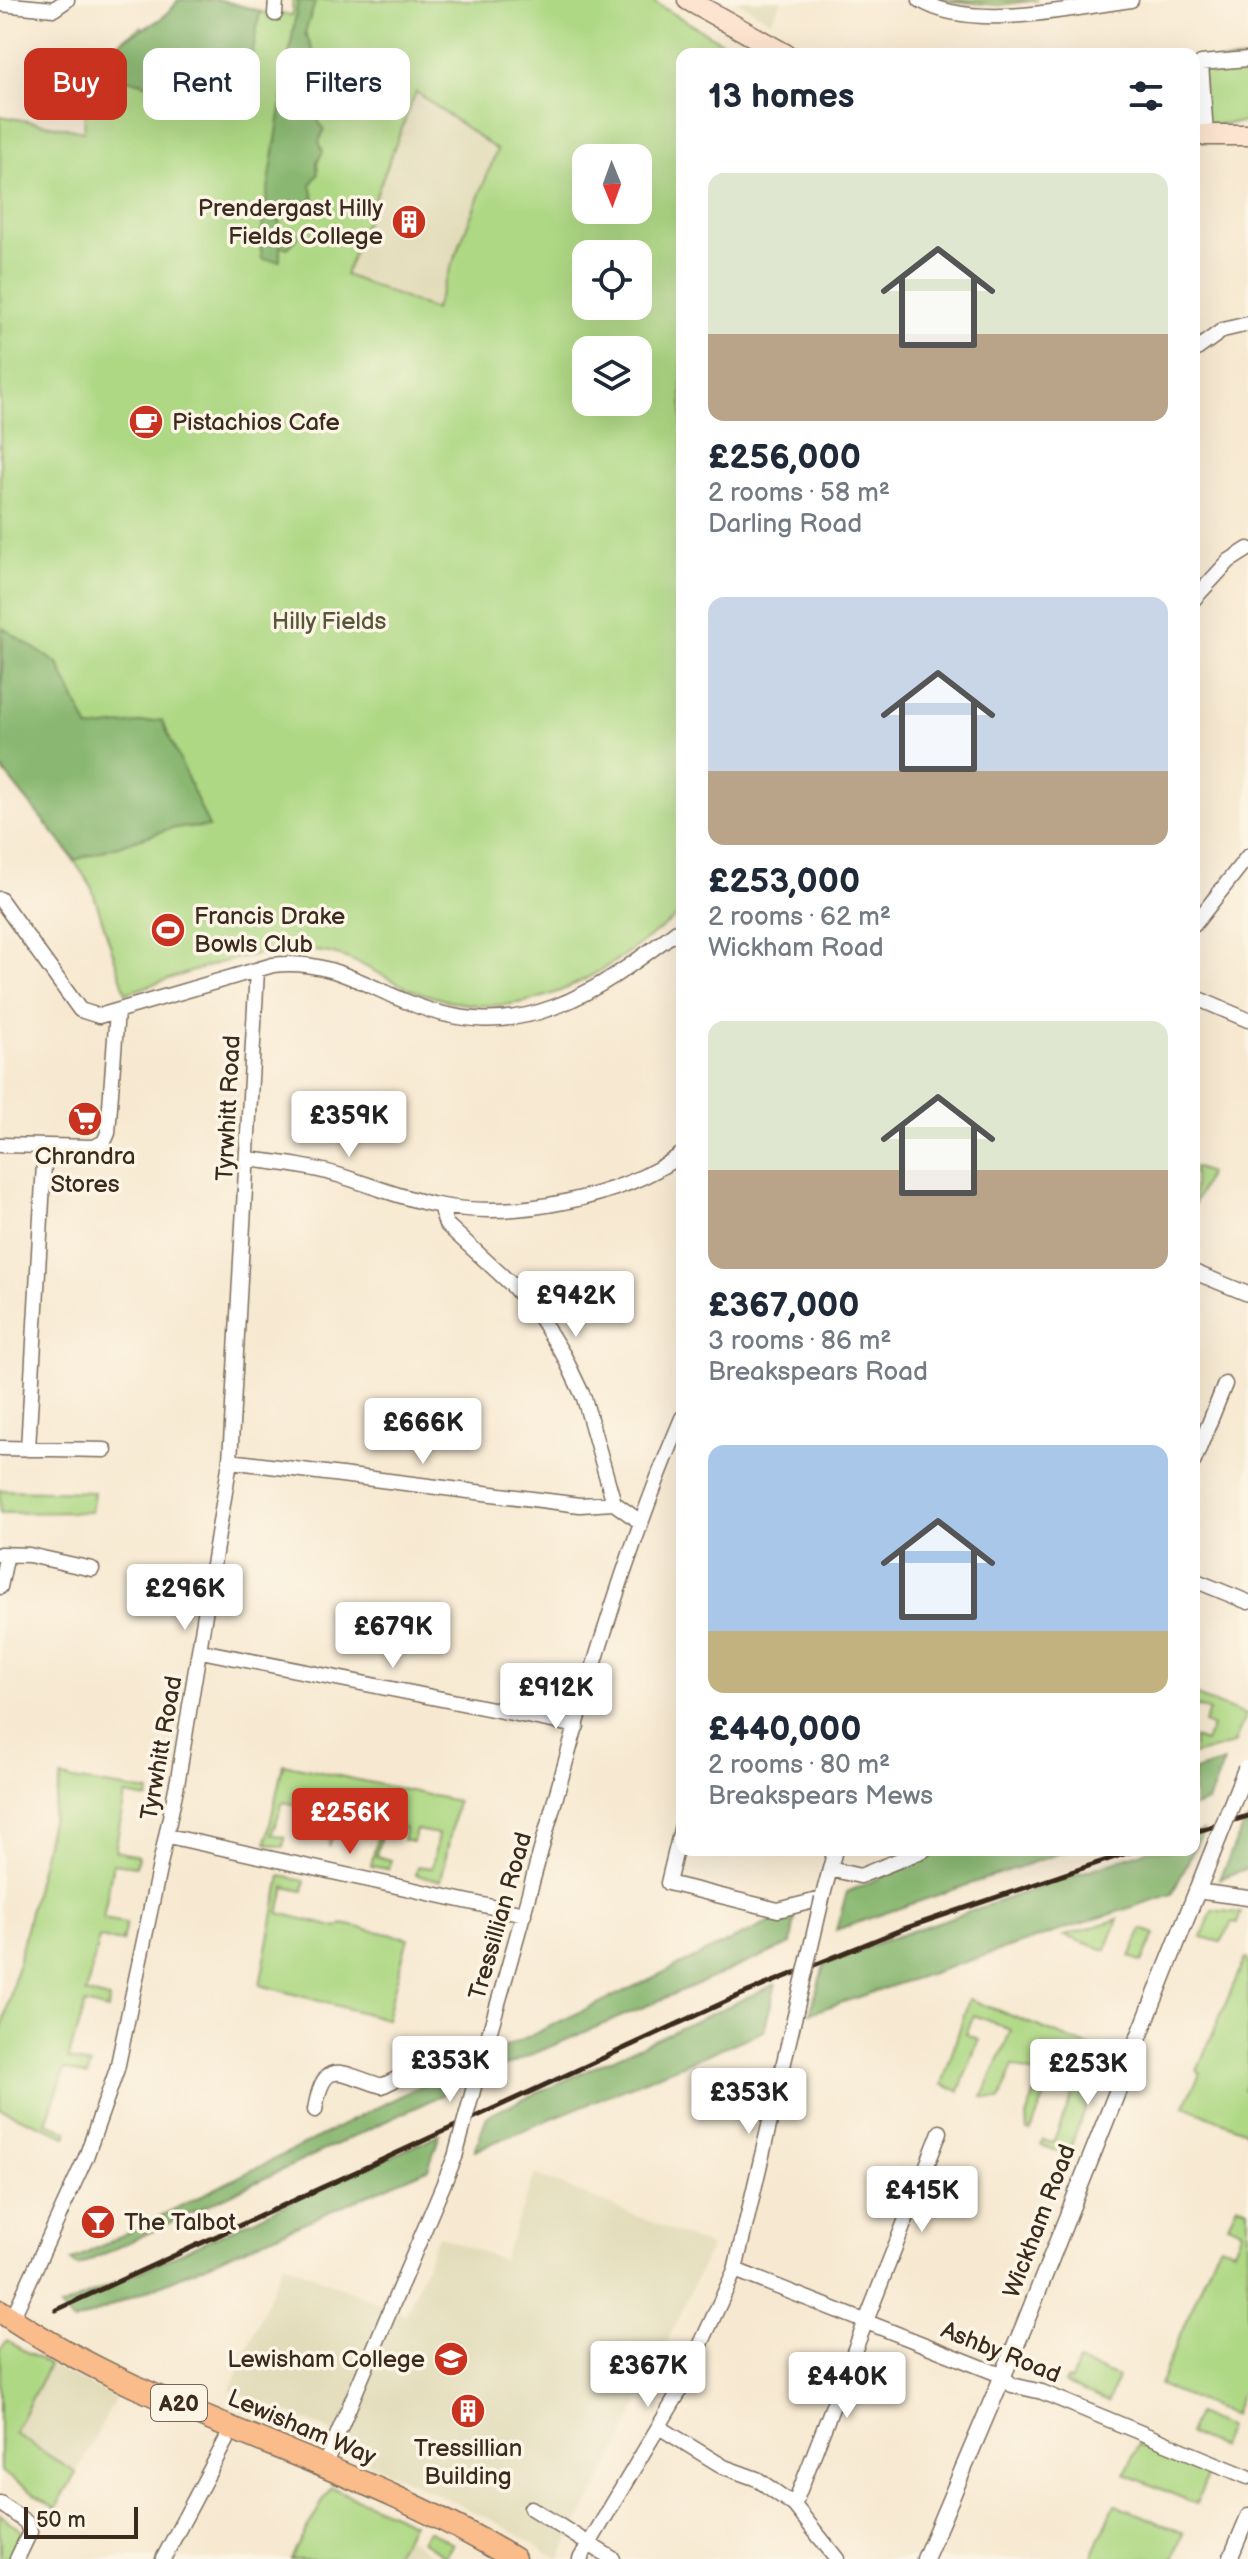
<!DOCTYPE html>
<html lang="en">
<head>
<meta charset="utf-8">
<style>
	:root { --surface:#fff; --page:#f6f6f7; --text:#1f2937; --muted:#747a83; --accent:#c8321e }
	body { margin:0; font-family:"Balsamiq Sans",sans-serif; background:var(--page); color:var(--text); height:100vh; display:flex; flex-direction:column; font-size:30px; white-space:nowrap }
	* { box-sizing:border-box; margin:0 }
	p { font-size:26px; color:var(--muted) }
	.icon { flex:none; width:44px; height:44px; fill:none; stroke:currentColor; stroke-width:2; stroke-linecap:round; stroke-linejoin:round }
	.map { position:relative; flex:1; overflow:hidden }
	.drawer { position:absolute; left:676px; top:48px; width:524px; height:1808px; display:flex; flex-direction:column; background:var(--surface); border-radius:16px; box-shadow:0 8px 32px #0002 }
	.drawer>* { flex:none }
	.hud { position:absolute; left:24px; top:48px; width:532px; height:72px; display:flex; gap:16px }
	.needle { width:52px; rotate:179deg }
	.tools { position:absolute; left:572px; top:144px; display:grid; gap:16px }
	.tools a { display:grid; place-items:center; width:80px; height:80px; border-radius:16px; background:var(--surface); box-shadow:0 8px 32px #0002; font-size:40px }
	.scale { position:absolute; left:24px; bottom:20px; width:114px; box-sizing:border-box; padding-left:8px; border:4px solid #3b2a1e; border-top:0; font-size:22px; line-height:28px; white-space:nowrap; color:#3b2a1e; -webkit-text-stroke:6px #fcf5e5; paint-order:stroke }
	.price { position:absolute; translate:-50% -68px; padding:0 18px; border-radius:8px; background:#fff; color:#222; font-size:26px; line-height:52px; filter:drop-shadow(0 2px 4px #0008) }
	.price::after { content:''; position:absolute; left:50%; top:48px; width:24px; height:18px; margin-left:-12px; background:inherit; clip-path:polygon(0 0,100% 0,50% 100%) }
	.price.current { background:var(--accent); color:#fff }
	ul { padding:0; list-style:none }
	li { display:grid; align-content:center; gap:16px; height:424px; padding:0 32px }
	li span { display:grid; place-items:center; height:248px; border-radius:16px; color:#555 }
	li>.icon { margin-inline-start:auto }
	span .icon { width:144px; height:144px; fill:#fffc; stroke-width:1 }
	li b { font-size:34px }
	h2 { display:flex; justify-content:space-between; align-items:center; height:96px; padding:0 32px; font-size:34px }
	.chip { padding:0 28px; border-radius:16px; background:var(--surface); box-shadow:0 8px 32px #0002; font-size:28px; line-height:72px }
	.chip.current { background:var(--accent); color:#fff }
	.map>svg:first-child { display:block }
	.built { fill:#e2dcba }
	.green { fill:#aed884; stroke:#748151; stroke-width:2; fill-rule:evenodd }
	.forest { fill:#8ab872; stroke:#627148; stroke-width:2 }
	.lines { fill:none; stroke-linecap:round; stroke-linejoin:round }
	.minor-casing { stroke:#7d6d5d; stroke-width:17 }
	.tertiary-casing { stroke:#7d6d5d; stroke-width:19 }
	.secondary-casing { stroke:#7d6d5d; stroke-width:23 }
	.trunk-casing { stroke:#7d6d5d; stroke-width:25 }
	.minor { stroke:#fff; stroke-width:14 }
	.tertiary { stroke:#fff; stroke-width:16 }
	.secondary { stroke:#fde4d0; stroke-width:20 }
	.trunk { stroke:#f9bc8a; stroke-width:22 }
	.rail { stroke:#3b2a1e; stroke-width:5 }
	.minor-bridge-casing { stroke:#7d6d5d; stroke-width:17; stroke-linecap:butt }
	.tertiary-bridge-casing { stroke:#7d6d5d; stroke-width:19; stroke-linecap:butt }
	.minor-bridge { stroke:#fff; stroke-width:14 }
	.tertiary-bridge { stroke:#fff; stroke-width:16 }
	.labels { text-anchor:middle; stroke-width:7; stroke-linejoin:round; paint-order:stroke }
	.shield { fill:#fcf5e5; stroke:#75675a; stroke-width:2 }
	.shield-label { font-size:22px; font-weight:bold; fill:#3b2a1e }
	.poi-label { font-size:24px; fill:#3b2a1e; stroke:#fcf5e5; text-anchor:start }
	.park-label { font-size:24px; fill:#585638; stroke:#fcf5e5 }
	.street-label { font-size:24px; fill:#3b2a1e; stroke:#fcf5e5 }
</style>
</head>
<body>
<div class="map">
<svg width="1248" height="2559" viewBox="0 0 1248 2559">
	<rect width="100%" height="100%" fill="#fcf5e5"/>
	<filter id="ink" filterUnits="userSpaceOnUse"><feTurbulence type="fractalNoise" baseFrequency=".0125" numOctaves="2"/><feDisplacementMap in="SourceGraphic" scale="16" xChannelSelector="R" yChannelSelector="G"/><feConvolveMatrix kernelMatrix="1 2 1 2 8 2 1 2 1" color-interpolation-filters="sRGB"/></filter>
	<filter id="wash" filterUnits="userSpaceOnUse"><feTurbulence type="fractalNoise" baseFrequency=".006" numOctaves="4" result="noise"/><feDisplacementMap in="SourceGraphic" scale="32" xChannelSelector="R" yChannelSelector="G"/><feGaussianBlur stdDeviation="1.8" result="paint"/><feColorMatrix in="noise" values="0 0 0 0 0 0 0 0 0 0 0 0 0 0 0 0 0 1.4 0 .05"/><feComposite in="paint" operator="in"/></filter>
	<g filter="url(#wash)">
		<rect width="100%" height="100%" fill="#f7e9d1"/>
		<path class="built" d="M735 0H782L771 21Z
			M416 91 497 149 435 310 345 275Z
			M535 2174 711 2247 616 2453 559 2559 500 2524 346 2452 350 2439 230 2389 283 2263 406 2314 438 2235 503 2260Z
			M49 2365 116 2398 76 2473 13 2433Z
			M406 2537 438 2559H392Z"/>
		<path class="green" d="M178 0H220L265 13 292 15 293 0H650L742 54H682V913C597 976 528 1033 416 991 381 978 354 954 315 951 250 945 187 975 126 993L91 886 48 822 0 767V116L84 131C85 86 101 50 141 27L147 30 172 10ZM416 92 497 150 434 310 345 275ZM586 158H638V210H586ZM586 254H638V306H586ZM586 350H638V402H586Z
			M937 0H1038L999 5Z
			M1248 59V122L1205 125 1201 63Z
			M1194 1167 1209 1173 1194 1205Z
			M0 1490 94 1492 91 1512 0 1513Z
			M1194 1695 1246 1715 1234 1744 1194 1755V1738L1205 1742 1212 1727 1204 1723 1209 1711 1196 1706 1194 1710Z
			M283 1764 457 1801 441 1881 416 1875 418 1866 432 1868 438 1834 416 1830 413 1842 403 1840 405 1828 384 1824 376 1856 391 1860 388 1869 371 1866 381 1818 373 1816 369 1833 357 1830 360 1810 353 1809 352 1814 340 1812 329 1847 331 1826 325 1824 327 1811 313 1805 309 1820 298 1818 301 1806 283 1802 272 1834 285 1837 283 1847 266 1843Z
			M61 1778 149 1792 148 1799 125 1795 115 1851 138 1856 136 1866 113 1863 103 1919 126 1923 122 1942 99 1938 86 1993 109 1999 108 2010 85 2004 68 2059 91 2066 87 2076 65 2069 46 2123 68 2131 66 2136 0 2109V2040Z
			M281 1876 305 1881 303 1891 285 1887 279 1913 338 1928 343 1924 408 1938 386 2019 260 1985Z
			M1212 1910 1241 1913 1237 1923 1232 1922 1220 1942 1202 1937Z
			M1118 1919 1106 1950 1064 1936Z
			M1142 1929 1155 1934 1142 1962 1130 1957Z
			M1245 1958 1248 1959V2080L1243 2090 1248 2093V2132L1184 2106 1200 2074 1197 2071Z
			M969 1999 1108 2054 1067 2155 1041 2145 1043 2140 1053 2143 1084 2068 1051 2056 1044 2072 1053 2076 1031 2131 1028 2130 1026 2118 1040 2076 1013 2065 1000 2100 983 2097 1011 2030 974 2015 966 2034 979 2039 959 2091 942 2085Z
			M1237 2204 1248 2209V2378L1233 2415 1159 2385 1214 2255 1220 2245 1234 2250 1242 2230 1228 2224Z
			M7 2341 49 2365 14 2433 76 2473 56 2508 0 2471V2350Z
			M1078 2362 1118 2377 1108 2402 1064 2383 1066 2379 1071 2380Z
			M1197 2414 1228 2427 1220 2447 1188 2434Z
			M1138 2444 1208 2474 1196 2504 1125 2474Z
			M331 2487 413 2523 392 2559H290Z
			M1115 2504 1184 2533 1174 2559H1091Z
			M0 2514 25 2534 15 2559 0 2557Z
			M428 2530 453 2544 445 2556 421 2541Z"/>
		<path class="forest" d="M178 0H220L260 11 242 112 97 70C113 29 158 35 178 0Z
			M298 0 315 3 305 33C310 45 320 62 321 75 322 99 305 103 324 130L319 142 323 152 317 162 318 174 311 184 314 199 279 221 280 232 293 228 298 237 288 248 280 246V261L262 259 260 241Z
			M3 628 58 664 89 729 162 720 209 827 172 828 75 860 0 767Z
			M1224 1762 1208 1802 1194 1807V1771Z
			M1248 1821V1868L1219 1879 1245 1822Z
			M1203 1831 1172 1894 810 2013 824 1965 880 1942 1148 1850H1194V1834Z
			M945 1850H1069L836 1930 847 1892Z
			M796 1910 791 1944 496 2070 504 2048Z
			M776 1984 764 2031 475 2150 487 2116Z
			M458 2067 450 2091 78 2266 71 2261Z
			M440 2134 428 2169 74 2322 60 2308Z"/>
	</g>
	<g filter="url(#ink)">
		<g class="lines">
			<g class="minor-casing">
				<path id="minor" d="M920 0C971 32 1073 8 1131 0
					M0 4 54 9 67 0
					M275 14 276 0
					M1206 134 1201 63 1248 59
					M1194 351 1223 330 1248 324
					M1194 599 1229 561 1248 549
					M0 899 80 1010 99 1016 273 965C324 959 360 982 405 1001 519 1050 595 993 682 927
					M1194 925 1248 856
					M1194 997 1248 1020
					M0 1145 94 1147 104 1142 108 1133 117 1011
					M248 1159C278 1163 309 1166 338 1175 371 1185 403 1199 437 1205 513 1220 619 1199 682 1154
					M440 1206 446 1224 511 1284 541 1319 564 1356 584 1398 614 1503 639 1521
					M1194 1272 1248 1294
					M0 1448 105 1450
					M28 1449 45 1146
					M230 1461 580 1505 614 1503
					M1194 1461 1225 1384
					M0 1554 29 1555 92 1569
					M1194 1580 1248 1602
					M0 1587 7 1554
					M201 1651 577 1726
					M682 1825 668 1883 778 1910 822 1899 835 1850
					M168 1836 524 1914
					M830 1869 860 1876 924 1850
					M1196 1891 1248 1898
					M481 2061C546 1846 594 1625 682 1418
					M315 2110C324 2056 339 2073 382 2086L458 2049 485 2050
					M735 2270 1001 2375 1012 2385 1042 2392 1248 2477
					M12 2319 86 2157 117 2069 178 1779 230 1461 257 970
					M659 2427 724 2467 757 2479 794 2505 837 2559
					M325 2464 455 2157
					M0 2503 26 2522 30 2532 17 2559
					M794 2505 940 2132
					M531 2508 613 2559
					M163 2559 233 2427
					M580 2559 678 2394 735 2270 796 2011
					M1230 2559 1248 2516"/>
			</g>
			<g class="tertiary-casing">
				<path id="tertiary" d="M925 2559 1024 2326 1211 1856"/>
			</g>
			<g class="secondary-casing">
				<path id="secondary" d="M688 0 785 54
					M1194 135H1248"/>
			</g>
			<g class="trunk-casing">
				<path id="trunk" d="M0 2311C156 2418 351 2459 514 2559"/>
			</g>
			<use href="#minor" class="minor"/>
			<use href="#tertiary" class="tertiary"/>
			<use href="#secondary" class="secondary"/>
			<use href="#trunk" class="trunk"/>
			<path class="rail" d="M1194 1832 1248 1816
				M56 2310 738 1996 903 1929 1136 1850"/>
			<g class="minor-bridge-casing">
				<path id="minor-bridge" d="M796 2011 822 1899
					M455 2157 481 2061"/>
			</g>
			<g class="tertiary-bridge-casing">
				<path id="tertiary-bridge" d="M1211 1856 1246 1769"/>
			</g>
			<use href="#minor-bridge" class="minor-bridge"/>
			<use href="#tertiary-bridge" class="tertiary-bridge"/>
		</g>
	</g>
	<defs>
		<g id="building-disc" transform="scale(1.8)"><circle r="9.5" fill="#c8321e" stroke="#fcf5e5"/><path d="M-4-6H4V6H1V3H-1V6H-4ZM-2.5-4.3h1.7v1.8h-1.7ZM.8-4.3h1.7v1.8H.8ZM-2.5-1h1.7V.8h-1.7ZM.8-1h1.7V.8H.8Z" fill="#fff"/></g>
		<g id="cafe-disc" transform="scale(1.8)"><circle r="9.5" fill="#c8321e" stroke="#fcf5e5"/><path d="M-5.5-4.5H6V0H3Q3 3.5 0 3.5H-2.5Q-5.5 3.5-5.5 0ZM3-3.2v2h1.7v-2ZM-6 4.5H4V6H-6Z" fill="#fff"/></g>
		<g id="stadium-disc" transform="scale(1.8)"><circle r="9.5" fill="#c8321e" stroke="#fcf5e5"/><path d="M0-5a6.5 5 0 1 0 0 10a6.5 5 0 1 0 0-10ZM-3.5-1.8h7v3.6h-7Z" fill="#fff"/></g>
		<g id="supermarket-disc" transform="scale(1.8)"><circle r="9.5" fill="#c8321e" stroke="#fcf5e5"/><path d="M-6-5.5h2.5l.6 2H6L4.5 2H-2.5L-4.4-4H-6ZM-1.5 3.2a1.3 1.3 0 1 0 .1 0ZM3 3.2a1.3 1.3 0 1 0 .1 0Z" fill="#fff"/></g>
		<g id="bar-disc" transform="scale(1.8)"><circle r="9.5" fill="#c8321e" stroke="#fcf5e5"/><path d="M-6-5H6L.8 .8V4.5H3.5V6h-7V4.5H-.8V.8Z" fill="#fff"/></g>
		<g id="university-disc" transform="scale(1.8)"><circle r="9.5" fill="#c8321e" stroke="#fcf5e5"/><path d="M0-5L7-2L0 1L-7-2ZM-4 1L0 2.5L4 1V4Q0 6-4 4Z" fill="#fff"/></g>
	</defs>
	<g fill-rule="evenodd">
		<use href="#building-disc" x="409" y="222"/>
		<use href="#cafe-disc" x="146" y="422"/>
		<use href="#stadium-disc" x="168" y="930"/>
		<use href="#supermarket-disc" x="85" y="1119"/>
		<use href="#bar-disc" x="98" y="2222"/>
		<use href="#university-disc" x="451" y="2359"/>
		<use href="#building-disc" x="468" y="2411"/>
	</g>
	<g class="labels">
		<rect class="shield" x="151" y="2385" width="56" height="36" rx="6"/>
		<g class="shield-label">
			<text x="179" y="2411">A20</text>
		</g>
		<g class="poi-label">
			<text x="383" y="216" text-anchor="end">Prendergast Hilly<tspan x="383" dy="28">Fields College</tspan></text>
			<text x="172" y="430">Pistachios Cafe</text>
			<text x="194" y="924">Francis Drake<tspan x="194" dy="28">Bowls Club</tspan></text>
			<text x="85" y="1164" text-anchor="middle">Chrandra<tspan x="85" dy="28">Stores</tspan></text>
			<text x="124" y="2230">The Talbot</text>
			<text x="425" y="2367" text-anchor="end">Lewisham College</text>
			<text x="468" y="2456" text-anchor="middle">Tressillian<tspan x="468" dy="28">Building</tspan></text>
		</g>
		<g class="park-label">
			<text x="329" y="629">Hilly Fields</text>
		</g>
		<g class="street-label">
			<text transform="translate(228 1108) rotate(-87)" y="8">Tyrwhitt Road</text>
			<text transform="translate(161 1748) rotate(-80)" y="8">Tyrwhitt Road</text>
			<text transform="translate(500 1916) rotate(-74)" y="8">Tressillian Road</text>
			<text transform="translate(1039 2221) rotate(-69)" y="8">Wickham Road</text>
			<text transform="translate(1001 2352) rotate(22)" y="8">Ashby Road</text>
			<text transform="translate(302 2427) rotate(23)" y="8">Lewisham Way</text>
		</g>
	</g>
</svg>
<div class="tools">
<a><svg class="needle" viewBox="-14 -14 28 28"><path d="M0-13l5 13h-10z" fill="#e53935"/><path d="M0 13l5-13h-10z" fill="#747a83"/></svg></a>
<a><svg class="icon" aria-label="locate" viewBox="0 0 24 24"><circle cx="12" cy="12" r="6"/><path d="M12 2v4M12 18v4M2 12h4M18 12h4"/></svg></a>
<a><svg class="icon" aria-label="layers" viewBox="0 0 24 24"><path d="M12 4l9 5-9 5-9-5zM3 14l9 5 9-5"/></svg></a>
</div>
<div class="scale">50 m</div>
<b class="price" style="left:349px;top:1159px">£359K</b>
<b class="price" style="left:576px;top:1339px">£942K</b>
<b class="price" style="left:423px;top:1466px">£666K</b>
<b class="price" style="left:185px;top:1632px">£296K</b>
<b class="price" style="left:393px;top:1670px">£679K</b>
<b class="price" style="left:556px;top:1731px">£912K</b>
<b class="price current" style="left:350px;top:1856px">£256K</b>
<b class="price" style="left:450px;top:2104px">£353K</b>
<b class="price" style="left:1088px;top:2107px">£253K</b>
<b class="price" style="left:749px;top:2136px">£353K</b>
<b class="price" style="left:922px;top:2234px">£415K</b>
<b class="price" style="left:648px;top:2409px">£367K</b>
<b class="price" style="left:847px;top:2420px">£440K</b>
<div class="hud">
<a class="chip current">Buy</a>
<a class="chip">Rent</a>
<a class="chip">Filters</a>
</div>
<section class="drawer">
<h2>13 homes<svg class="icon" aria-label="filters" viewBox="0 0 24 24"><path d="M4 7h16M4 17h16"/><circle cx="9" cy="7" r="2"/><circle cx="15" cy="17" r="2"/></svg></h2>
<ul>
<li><span style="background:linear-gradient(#dfe7d0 65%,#b9a48a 0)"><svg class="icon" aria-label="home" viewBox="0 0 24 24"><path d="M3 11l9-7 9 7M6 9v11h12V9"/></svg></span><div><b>£256,000</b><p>2 rooms · 58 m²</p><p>Darling Road</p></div></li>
<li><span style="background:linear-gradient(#c9d6e8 70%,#b9a48a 0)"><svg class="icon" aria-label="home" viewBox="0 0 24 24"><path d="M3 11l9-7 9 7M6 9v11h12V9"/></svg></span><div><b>£253,000</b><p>2 rooms · 62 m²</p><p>Wickham Road</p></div></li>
<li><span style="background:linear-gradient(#dfe7d0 60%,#b9a48a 0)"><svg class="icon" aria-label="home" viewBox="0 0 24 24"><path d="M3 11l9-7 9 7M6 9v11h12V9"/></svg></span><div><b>£367,000</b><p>3 rooms · 86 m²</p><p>Breakspears Road</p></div></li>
<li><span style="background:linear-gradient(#a9c7e8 75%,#c2b280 0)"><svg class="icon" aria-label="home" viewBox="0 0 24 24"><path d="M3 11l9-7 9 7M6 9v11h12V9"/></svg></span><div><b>£440,000</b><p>2 rooms · 80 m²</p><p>Breakspears Mews</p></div></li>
</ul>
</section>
</div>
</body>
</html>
